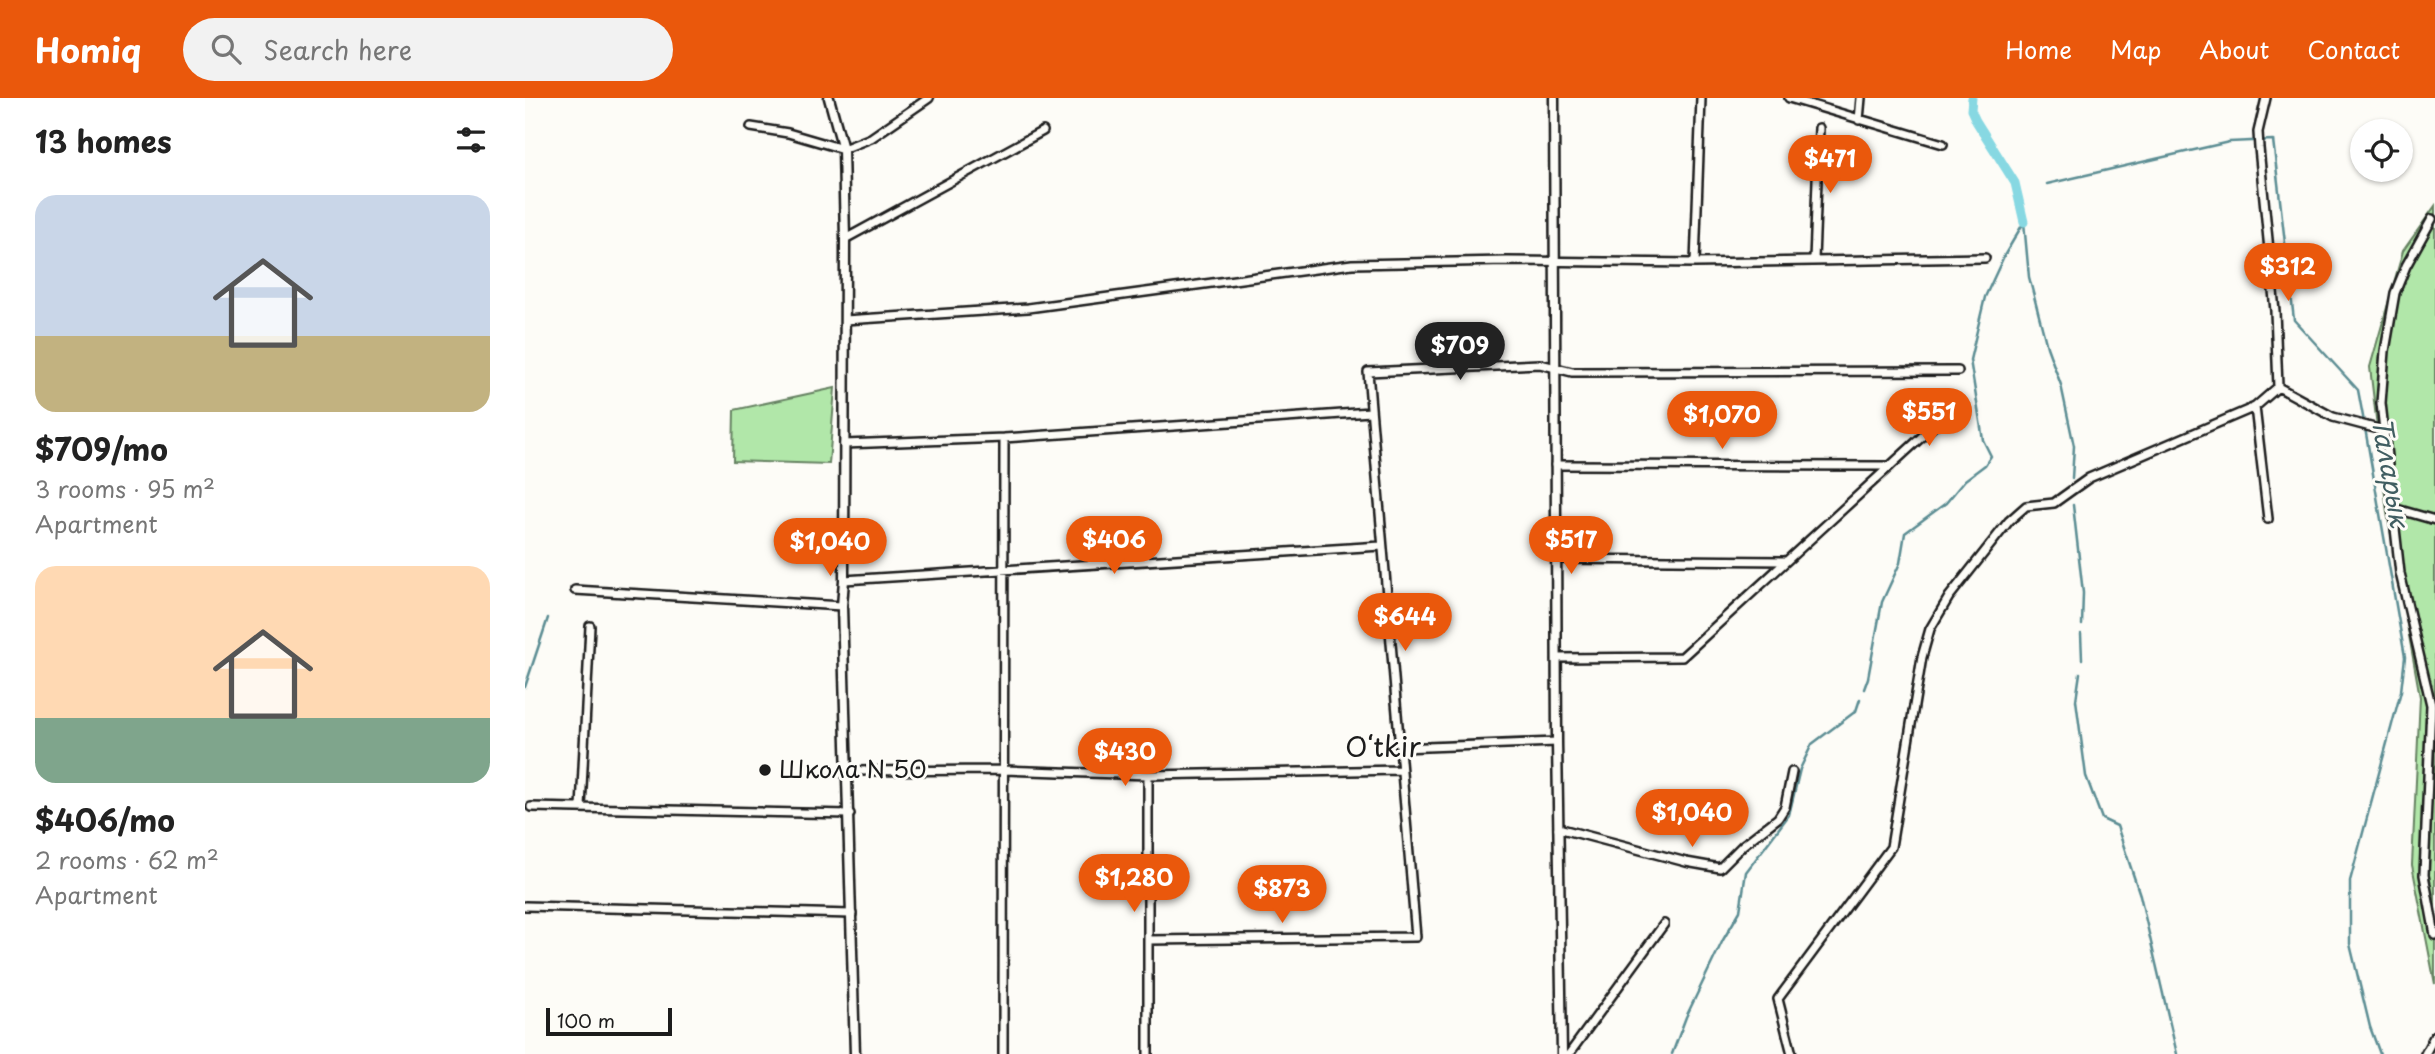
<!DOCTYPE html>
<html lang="en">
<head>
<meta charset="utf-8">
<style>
	:root { --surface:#fff; --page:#f2f2f2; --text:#222; --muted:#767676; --accent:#ea580c }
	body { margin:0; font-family:"Playpen Sans",sans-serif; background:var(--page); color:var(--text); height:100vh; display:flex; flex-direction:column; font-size:26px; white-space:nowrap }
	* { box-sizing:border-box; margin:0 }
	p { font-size:23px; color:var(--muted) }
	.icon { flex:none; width:38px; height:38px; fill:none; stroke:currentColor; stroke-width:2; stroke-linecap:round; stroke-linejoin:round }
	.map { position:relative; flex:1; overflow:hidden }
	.side { display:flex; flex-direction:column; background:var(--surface); width:525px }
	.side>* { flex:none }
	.tools { position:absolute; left:1825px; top:21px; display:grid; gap:14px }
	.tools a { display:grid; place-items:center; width:63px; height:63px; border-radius:50%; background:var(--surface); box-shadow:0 2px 5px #0004; font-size:35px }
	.scale { position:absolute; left:21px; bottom:18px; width:126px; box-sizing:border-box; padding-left:7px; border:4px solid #1c1c1c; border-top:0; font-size:19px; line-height:24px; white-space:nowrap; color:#1c1c1c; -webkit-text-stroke:5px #fdfcf7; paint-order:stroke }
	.price { position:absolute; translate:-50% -60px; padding:0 16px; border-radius:24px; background:var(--accent); color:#fff; font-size:23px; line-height:46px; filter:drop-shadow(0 2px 4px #0008) }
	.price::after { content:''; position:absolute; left:50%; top:42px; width:21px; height:16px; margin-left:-10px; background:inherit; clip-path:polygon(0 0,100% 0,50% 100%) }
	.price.on { background:#222; color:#fff }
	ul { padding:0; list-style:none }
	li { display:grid; align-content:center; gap:14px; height:371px; padding:0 35px }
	li span { display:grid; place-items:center; height:217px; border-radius:21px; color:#555 }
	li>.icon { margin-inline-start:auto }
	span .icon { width:126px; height:126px; fill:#fffc; stroke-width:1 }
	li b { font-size:30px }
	h2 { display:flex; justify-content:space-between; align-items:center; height:84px; padding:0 35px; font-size:30px }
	header { display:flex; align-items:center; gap:42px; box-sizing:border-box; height:98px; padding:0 35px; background:var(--accent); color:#fff }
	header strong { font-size:33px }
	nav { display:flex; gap:38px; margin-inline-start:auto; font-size:24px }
	.search { width:490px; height:63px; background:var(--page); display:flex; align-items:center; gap:18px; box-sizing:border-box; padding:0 24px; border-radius:38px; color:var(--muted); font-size:26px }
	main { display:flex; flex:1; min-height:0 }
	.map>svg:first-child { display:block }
	.green { fill:#b1e7a9; stroke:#668262; stroke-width:2 }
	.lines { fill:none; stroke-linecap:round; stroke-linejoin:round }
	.stream { stroke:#5c8d93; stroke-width:2.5 }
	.canal { stroke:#87d8e2; stroke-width:9 }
	.minor-casing { stroke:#1c1c1c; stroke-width:12 }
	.tertiary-casing { stroke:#1c1c1c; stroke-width:13 }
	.minor { stroke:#fdfcf7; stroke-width:7 }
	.tertiary { stroke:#fdfcf7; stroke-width:8 }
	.poi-dot { fill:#1c1c1c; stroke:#fdfcf7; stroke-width:2.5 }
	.labels { text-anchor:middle; stroke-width:6; stroke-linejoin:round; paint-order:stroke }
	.poi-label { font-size:24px; fill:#1c1c1c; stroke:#fdfcf7; text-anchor:start }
	.water-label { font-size:26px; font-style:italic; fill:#415e61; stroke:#fdfcf7 }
	.quarter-label { font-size:28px; fill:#1c1c1c; stroke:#fdfcf7 }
</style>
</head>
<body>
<header>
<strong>Homiq</strong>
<div class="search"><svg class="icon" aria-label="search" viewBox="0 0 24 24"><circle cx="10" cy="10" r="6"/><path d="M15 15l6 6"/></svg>Search here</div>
<nav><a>Home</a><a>Map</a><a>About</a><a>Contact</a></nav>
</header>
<main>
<section class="side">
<h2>13 homes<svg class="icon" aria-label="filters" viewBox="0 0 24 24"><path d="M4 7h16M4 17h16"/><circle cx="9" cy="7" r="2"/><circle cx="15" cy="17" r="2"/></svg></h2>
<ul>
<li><span style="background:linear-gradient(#c9d6e8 65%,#c2b280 0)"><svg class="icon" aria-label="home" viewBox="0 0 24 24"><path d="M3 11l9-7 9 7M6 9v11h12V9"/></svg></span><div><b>$709/mo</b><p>3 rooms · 95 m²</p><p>Apartment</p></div></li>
<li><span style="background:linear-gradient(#ffd9b3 70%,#7fa58c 0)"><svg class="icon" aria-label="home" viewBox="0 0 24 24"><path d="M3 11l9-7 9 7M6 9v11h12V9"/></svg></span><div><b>$406/mo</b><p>2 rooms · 62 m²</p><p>Apartment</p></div></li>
</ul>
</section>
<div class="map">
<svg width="1910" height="956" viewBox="0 0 1910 956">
	<rect width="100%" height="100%" fill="#fdfcf7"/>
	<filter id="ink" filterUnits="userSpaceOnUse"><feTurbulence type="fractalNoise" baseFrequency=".0143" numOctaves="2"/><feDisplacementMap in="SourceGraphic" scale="14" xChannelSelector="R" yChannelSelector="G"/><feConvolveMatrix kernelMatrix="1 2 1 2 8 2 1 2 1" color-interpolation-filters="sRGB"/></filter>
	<g filter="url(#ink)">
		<path class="green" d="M1910 108V886L1887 767 1895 599 1862 414 1845 269 1878 153Z
			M310 290 304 366 208 363 209 312Z"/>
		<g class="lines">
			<path class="stream" d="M1522 86 1704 44 1748 42 1769 222 1833 292 1839 324
				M1499 124 1504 179 1522 249 1536 287 1549 348 1547 380
				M1840 330 1880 559 1876 593 1825 783V846L1845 929 1855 956
				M1548 407 1558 495 1557 527
				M1556 536 1557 561
				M1555 575 1551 602 1561 678 1577 721 1592 728 1615 797 1652 956
				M0 589 23 520
				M1339 591 1343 580 1357 504 1375 465 1380 435 1421 405 1440 382 1460 367 1466 358 1458 342 1445 262 1460 199 1479 158 1499 124
				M1147 956 1161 919 1198 842 1215 813 1221 774 1264 717 1275 671 1287 646 1331 613 1335 601"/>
			<path class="canal" d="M1447 0 1446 12 1451 23 1490 85 1499 124"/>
			<g class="minor-casing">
				<path id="minor" d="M1264 0 1418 46
					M1741 0 1733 34 1734 50 1750 213 1753 289 1808 319 1857 332
					M1334 22 1336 0
					M226 29 263 35 318 51 346 40 404 0
					M1907 121 1881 168 1870 195 1860 253 1856 305 1875 475 1906 607 1899 777 1910 837
					M320 141 518 33
					M1289 162 1294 30
					M1170 165 1176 0
					M320 222 503 210 827 166 982 163 1170 165 1460 160
					M1730 309 1743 421
					M319 346 479 340 845 314
					M1030 367 1364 368
					M1868 410 1910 422
					M1032 461 1259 463
					M319 482 856 448
					M50 492 317 508
					M1032 560 1157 559 1426 312
					M875 650 1032 644
					M324 673 479 672 623 677 876 672
					M6 709 325 716
					M56 710 65 528
					M1033 730 1161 764 1195 770 1218 747 1253 720 1260 709 1267 674
					M0 808 327 816
					M623 842 891 839 843 274 1015 266 1047 274 1433 273
					M478 956 479 340
					M623 956V677
					M1044 956 1139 826
					M1267 956 1253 901 1366 749 1397 559 1405 531 1424 499 1484 423 1501 408 1529 405 1564 380 1730 309 1753 289
					M1900 956 1910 937"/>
			</g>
			<g class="tertiary-casing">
				<path id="tertiary" d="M304 0 318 51 320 141 319 482 317 508 330 956
					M1029 0 1032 644 1037 956"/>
			</g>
			<use href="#minor" class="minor"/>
			<use href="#tertiary" class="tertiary"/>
		</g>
	</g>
	<circle class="poi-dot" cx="240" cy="672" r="7"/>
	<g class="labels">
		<g class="poi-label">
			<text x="254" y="680">Школа N 50</text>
		</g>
		<g class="water-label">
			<text transform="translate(1865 374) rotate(80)" y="9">Таларык</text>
		</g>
		<g class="quarter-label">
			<text x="858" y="659">Oʻtkir</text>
		</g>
	</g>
</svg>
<div class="tools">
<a><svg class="icon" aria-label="locate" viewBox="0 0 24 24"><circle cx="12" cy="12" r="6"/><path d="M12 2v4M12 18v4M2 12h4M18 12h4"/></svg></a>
</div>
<div class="scale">100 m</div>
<b class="price" style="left:1305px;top:97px">$471</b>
<b class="price" style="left:1763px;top:205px">$312</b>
<b class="price on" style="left:935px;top:284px">$709</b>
<b class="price" style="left:1404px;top:350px">$551</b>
<b class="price" style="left:1197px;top:353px">$1,070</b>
<b class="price" style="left:589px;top:478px">$406</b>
<b class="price" style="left:1046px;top:478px">$517</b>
<b class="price" style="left:305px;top:480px">$1,040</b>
<b class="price" style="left:880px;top:555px">$644</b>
<b class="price" style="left:600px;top:690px">$430</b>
<b class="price" style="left:1167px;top:751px">$1,040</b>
<b class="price" style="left:609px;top:816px">$1,280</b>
<b class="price" style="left:757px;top:827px">$873</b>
</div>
</main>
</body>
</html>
